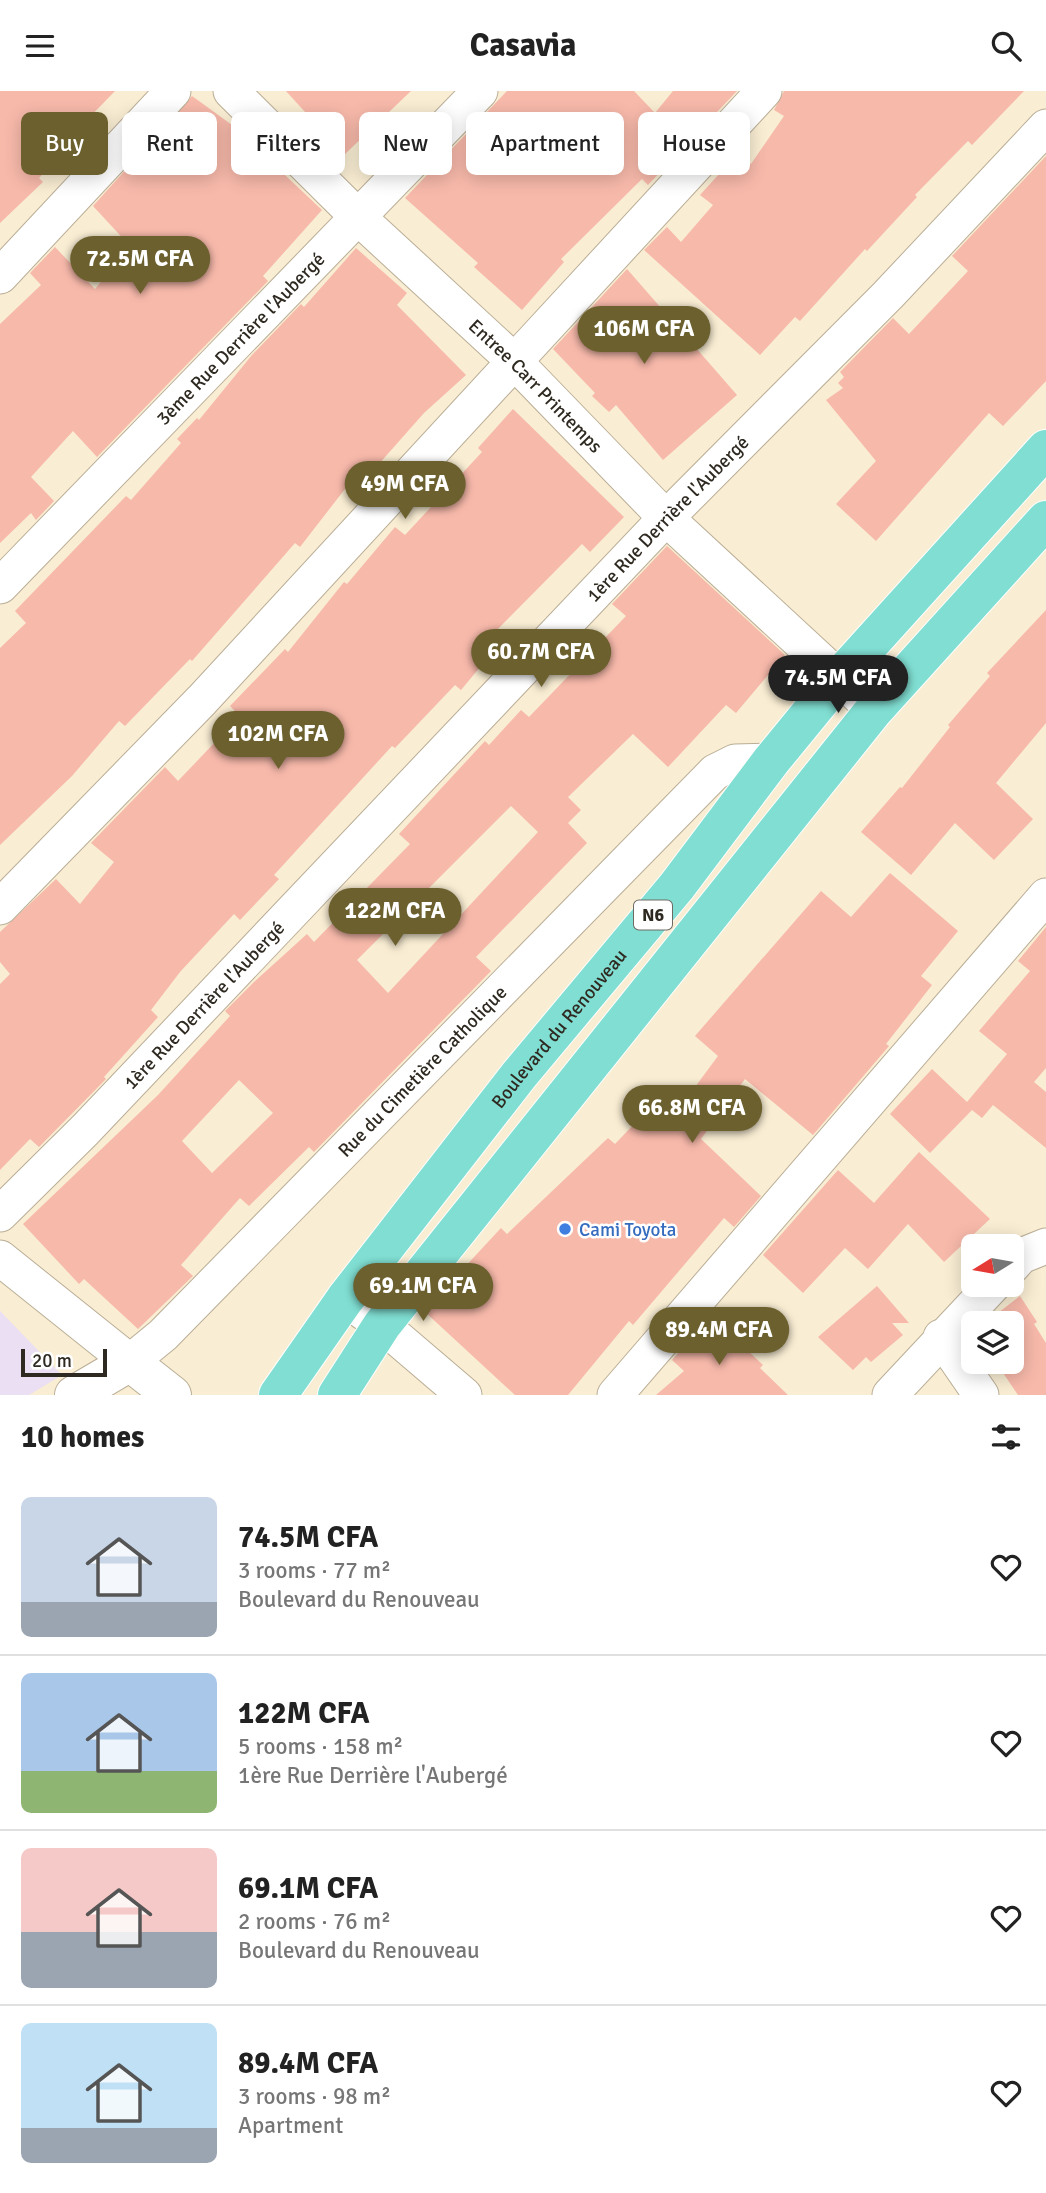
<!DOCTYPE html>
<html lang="en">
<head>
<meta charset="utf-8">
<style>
	:root { --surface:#fff; --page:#f2f2f2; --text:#222; --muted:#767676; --line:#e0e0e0; --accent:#6c612e }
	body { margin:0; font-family:Signika,sans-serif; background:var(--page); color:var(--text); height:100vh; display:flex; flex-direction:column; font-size:26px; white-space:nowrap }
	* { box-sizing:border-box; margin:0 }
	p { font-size:23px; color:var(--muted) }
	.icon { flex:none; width:38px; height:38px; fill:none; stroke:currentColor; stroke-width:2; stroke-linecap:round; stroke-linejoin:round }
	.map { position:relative; height:1304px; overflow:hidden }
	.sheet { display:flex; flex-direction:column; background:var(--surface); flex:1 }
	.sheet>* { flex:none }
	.hud { position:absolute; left:21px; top:21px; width:1004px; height:63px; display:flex; gap:14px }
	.needle { width:46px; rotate:259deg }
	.buttons { position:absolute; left:961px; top:1143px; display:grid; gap:14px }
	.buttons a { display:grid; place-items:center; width:63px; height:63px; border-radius:10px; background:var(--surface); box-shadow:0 4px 18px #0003; font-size:35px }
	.scale { position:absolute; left:21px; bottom:18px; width:86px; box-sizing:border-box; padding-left:7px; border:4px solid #2f2a21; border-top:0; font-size:19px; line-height:24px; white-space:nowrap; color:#2f2a21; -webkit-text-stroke:5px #fff; paint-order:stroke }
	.price { position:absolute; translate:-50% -60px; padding:0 16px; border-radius:24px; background:var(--accent); color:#fff; font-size:23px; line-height:46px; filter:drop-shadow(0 2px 4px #0008) }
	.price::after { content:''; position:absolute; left:50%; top:42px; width:21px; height:16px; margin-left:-10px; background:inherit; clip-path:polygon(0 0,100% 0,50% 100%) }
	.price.active { background:#222; color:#fff }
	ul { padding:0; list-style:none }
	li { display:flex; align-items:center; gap:21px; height:175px; padding:0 21px }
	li+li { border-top:2px solid var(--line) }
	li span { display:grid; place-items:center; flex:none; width:196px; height:140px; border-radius:10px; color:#555 }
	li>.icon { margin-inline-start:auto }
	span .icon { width:84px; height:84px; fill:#fffc; stroke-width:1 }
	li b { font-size:30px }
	h2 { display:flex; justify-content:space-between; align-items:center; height:84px; padding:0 21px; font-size:30px }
	.chip { padding:0 24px; border-radius:10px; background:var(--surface); box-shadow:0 4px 18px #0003; font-size:24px; line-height:63px }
	.chip.active { background:var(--accent); color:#fff }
	header { display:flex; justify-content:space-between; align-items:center; height:91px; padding:0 21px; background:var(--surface); font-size:32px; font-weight:800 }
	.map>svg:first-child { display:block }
	.commercial { fill:#ebdff3 }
	.building { fill:#f7b9aa; fill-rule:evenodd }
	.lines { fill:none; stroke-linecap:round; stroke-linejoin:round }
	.minor-casing { stroke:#baae96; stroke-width:37 }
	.tertiary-casing { stroke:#baae96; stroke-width:40 }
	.trunk-casing { stroke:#fff; stroke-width:40 }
	.minor { stroke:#fff; stroke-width:35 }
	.tertiary { stroke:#fff; stroke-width:38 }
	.trunk { stroke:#80ded2; stroke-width:38 }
	.shop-dot { fill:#3f7fe0; stroke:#fff; stroke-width:2.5 }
	.labels { text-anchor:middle; stroke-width:5; stroke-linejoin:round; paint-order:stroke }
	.shield { fill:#fff; stroke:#6d6a64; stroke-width:2 }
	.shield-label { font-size:18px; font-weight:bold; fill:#2f2a21 }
	.street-label { font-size:19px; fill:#2f2a21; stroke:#fff }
	.shop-label { font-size:19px; fill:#366cbe; stroke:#fff; text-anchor:start }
</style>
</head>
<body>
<header><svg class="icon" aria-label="menu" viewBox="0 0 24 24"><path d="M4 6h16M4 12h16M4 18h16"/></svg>Casavia<svg class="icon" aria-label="search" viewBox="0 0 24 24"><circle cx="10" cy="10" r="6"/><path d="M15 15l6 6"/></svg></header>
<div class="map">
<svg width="1046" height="1304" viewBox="0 0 1046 1304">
	<rect width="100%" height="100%" fill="#f9edd3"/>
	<path class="commercial" d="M0 1220 62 1284 29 1304H0Z"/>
	<path class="building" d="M0 0H115L87 29 90 31 39 87 43 91 0 132Z
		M286 0H411L344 64Z
		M507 0H634L655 22 673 0H737L648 94 642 88 561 168 564 171 522 219 474 176 478 172 405 107Z
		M784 0H1024L972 54 968 50 915 104 917 106 867 160 865 158 800 230 795 226 760 264 644 159 667 136 681 151 713 114 700 104 739 61 751 73 784 25 774 19Z
		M192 5 250 47 249 50 322 119 263 185 268 190 97 366 73 340 31 386 54 410 36 429 31 422 0 452V233L41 194 30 182 55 156 95 198 130 155 93 115Z
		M1046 65V290L1003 335 989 322 876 450 836 413 876 370 826 309 843 297 838 292 844 286 840 281 893 227 909 243 968 180 952 165Z
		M356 157 407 202 397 214 466 284 424 322 370 383 362 376 300 456 295 452 192 570 190 568 125 635 119 630 72 685 0 754V557L26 532 15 520 126 405 131 409 181 352 177 348 197 327 199 329 252 264 301 213 304 216Z
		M627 178 737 304 663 369 616 314 609 321 592 305 595 302 553 258Z
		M513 318 624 426 590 461 582 453 492 544 500 552 461 599 455 594 395 657 392 655 274 784 279 788 240 829 234 823 180 881 151 919 158 926 104 986 106 988 39 1056 30 1048 0 1079V893L10 883 0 871V841L56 788 80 813 114 771 91 752 165 676 178 690 240 625 230 615 285 558 288 561 344 491 347 493 395 436 405 444 482 361 478 357Z
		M667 455 785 564 736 622 726 614 668 676 633 643 568 706 581 719 568 732 587 752 476 866 491 880 314 1061 309 1056 249 1115 240 1107 181 1174 193 1185 138 1238 84 1188 79 1193 23 1133 158 1004 230 925 225 920 254 891 307 843 314 851 410 753 399 743 485 650 489 654 521 619 529 626 626 525 612 513ZM511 715 538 741 388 902 357 869ZM239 989 273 1022 212 1082 182 1050Z
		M1046 519V632L996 692 1033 728 994 769 955 732 911 784 861 741 900 696 902 697 950 636 948 634 990 585 987 582Z
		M890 782 958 840 921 885 932 894 886 953 889 955 813 1044 745 988 701 1048 761 1105 734 1136 724 1127 633 1234 629 1230 568 1304H515L424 1220 501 1137 507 1143 608 1047 615 1053 662 1004 678 1019 718 965 695 945 821 800 851 826Z
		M1046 836V977L1034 991 1046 1001V1057L993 1014 982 1027 972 1019 930 1062 890 1023 932 978 967 1011 1007 963 979 940 1030 880 1018 870Z
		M919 1061 990 1128 944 1171 908 1133 868 1178 845 1157 803 1202 763 1164 838 1079 874 1112Z
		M877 1195 909 1232H892L903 1244 871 1271 866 1266 853 1279 818 1246Z
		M1020 1205 1037 1231 1034 1233 1046 1252V1304H1018L995 1270H1012V1232H985Z
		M711 1225 763 1274 760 1277 788 1304H656L684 1280 672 1269Z"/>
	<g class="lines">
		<g class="minor-casing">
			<g id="minor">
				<path id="s1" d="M231 0 359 127 514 270 666 427 874 619"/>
				<path d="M0 185 173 0"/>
				<path id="s2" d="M0 495 480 0"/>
				<path d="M0 816 202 609 764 0"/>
				<path id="s3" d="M0 1123 85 1039 666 427 888 204 1046 36"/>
				<path id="s4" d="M0 1167 130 1271 163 1244 715 681 735 671 771 670"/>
				<path d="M1012 1175 1021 1165 1046 1155"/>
				<path d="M345 1208 382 1234 464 1304"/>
				<path d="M941 1246 981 1304"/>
				<path d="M615 1304 1046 805"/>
				<path d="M890 1304 993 1194"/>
			</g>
		</g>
		<g class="tertiary-casing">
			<path id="tertiary" d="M74 1304 130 1271 172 1304"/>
		</g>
		<g class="trunk-casing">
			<g id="trunk">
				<path id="s5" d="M278 1304 345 1208 519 984 677 795 771 670 839 587 1046 358"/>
				<path d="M337 1304 382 1234 874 619 1046 429"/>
			</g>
		</g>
		<use href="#minor" class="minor"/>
		<use href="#tertiary" class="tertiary"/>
		<use href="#trunk" class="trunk"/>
	</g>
	<circle class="shop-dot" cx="565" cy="1138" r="7"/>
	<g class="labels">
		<rect class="shield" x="634" y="809.5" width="38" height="29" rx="5"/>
		<g class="shield-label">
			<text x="653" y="830">N6</text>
		</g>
		<g class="street-label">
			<text dy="7" stroke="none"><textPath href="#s2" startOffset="345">3ème Rue Derrière l'Aubergé</textPath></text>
			<text dy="7" stroke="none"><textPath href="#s1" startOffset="424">Entree Carr Printemps</textPath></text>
			<text dy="7" stroke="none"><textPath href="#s3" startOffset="964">1ère Rue Derrière l'Aubergé</textPath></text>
			<text dy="7" stroke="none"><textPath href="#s3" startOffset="292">1ère Rue Derrière l'Aubergé</textPath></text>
			<text dy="7" stroke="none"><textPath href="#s5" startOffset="462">Boulevard du Renouveau</textPath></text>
			<text dy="7" stroke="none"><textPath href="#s4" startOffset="579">Rue du Cimetière Catholique</textPath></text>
		</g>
		<g class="shop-label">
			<text x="579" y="1145">Cami Toyota</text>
		</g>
	</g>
</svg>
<div class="buttons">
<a><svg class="needle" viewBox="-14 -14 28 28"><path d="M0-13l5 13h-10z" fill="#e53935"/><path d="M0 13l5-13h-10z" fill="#767676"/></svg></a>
<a><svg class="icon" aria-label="layers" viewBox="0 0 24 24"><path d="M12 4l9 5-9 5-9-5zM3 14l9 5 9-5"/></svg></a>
</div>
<div class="scale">20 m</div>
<b class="price" style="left:140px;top:205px">72.5M CFA</b>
<b class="price" style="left:644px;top:275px">106M CFA</b>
<b class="price" style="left:405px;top:430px">49M CFA</b>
<b class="price" style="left:541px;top:598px">60.7M CFA</b>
<b class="price active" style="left:838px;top:624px">74.5M CFA</b>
<b class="price" style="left:278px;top:680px">102M CFA</b>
<b class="price" style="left:395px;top:857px">122M CFA</b>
<b class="price" style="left:692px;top:1054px">66.8M CFA</b>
<b class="price" style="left:423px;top:1232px">69.1M CFA</b>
<b class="price" style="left:719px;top:1276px">89.4M CFA</b>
<div class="hud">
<a class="chip active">Buy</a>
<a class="chip">Rent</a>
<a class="chip">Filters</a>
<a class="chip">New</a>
<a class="chip">Apartment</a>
<a class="chip">House</a>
</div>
</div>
<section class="sheet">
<h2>10 homes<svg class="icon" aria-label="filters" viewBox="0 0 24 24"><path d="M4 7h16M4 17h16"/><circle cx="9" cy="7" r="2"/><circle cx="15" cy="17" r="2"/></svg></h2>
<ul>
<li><span style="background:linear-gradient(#c9d6e8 75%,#9aa5b1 0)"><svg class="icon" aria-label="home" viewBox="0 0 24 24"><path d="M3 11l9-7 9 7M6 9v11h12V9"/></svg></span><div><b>74.5M CFA</b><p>3 rooms · 77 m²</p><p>Boulevard du Renouveau</p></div><svg class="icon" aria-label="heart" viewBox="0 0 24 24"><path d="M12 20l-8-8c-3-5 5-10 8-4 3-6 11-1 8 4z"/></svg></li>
<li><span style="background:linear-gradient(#a9c7e8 70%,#8fb573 0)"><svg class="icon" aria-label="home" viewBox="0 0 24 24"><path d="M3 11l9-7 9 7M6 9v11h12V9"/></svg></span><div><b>122M CFA</b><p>5 rooms · 158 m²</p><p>1ère Rue Derrière l'Aubergé</p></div><svg class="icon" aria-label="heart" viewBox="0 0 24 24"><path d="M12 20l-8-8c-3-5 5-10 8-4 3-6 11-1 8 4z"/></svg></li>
<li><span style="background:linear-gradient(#f6c9c9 60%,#9aa5b1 0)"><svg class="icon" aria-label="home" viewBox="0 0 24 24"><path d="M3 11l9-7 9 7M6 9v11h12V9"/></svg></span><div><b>69.1M CFA</b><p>2 rooms · 76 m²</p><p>Boulevard du Renouveau</p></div><svg class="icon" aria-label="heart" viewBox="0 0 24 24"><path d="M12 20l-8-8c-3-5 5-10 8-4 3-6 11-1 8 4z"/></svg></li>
<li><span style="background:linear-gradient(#bfe0f5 75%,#9aa5b1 0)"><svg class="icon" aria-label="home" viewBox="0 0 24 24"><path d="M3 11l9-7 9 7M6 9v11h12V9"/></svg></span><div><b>89.4M CFA</b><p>3 rooms · 98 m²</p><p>Apartment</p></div><svg class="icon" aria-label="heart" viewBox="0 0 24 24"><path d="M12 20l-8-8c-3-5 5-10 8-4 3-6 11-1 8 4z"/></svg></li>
</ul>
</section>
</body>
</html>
